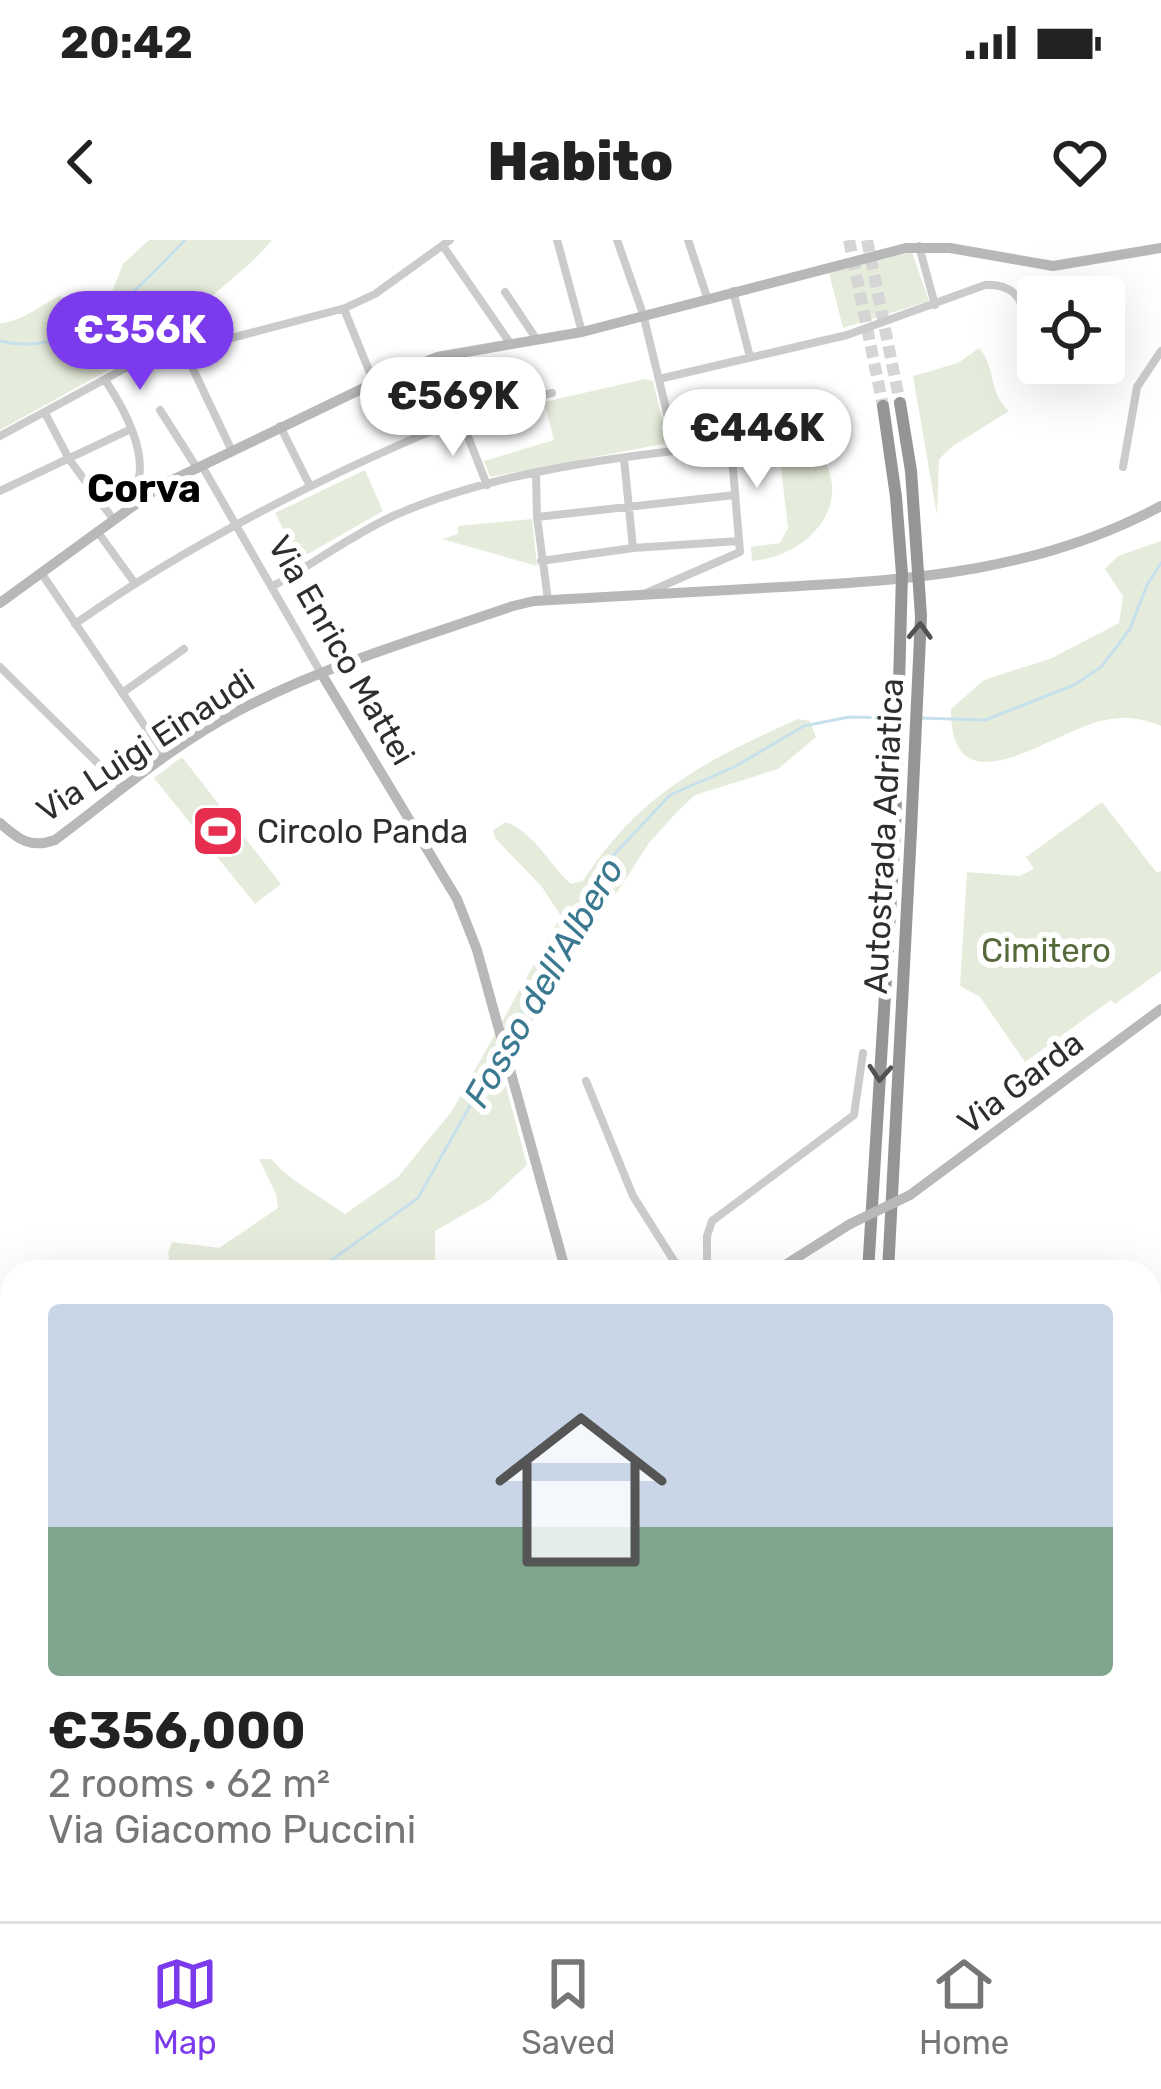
<!DOCTYPE html>
<html lang="en">
<head>
<meta charset="utf-8">
<style>
	:root { --surface:#fff; --page:#f2f2f2; --text:#222; --muted:#767676; --line:#e0e0e0; --accent:#7c3aed }
	body { margin:0; font-family:Rubik,sans-serif; background:var(--page); color:var(--text); height:100vh; display:flex; flex-direction:column; font-size:45px; white-space:nowrap }
	* { box-sizing:border-box; margin:0 }
	p { font-size:39px; color:var(--muted) }
	.icon { flex:none; width:66px; height:66px; fill:none; stroke:currentColor; stroke-width:2; stroke-linecap:round; stroke-linejoin:round }
	.map { position:relative; flex:1; overflow:hidden }
	.side { position:absolute; left:0px; top:1020px; width:1161px; height:663px; display:flex; flex-direction:column; background:var(--surface); border-radius:36px 36px 0 0; box-shadow:0 12px 48px #0002 }
	.side>* { flex:none }
	.tools { position:absolute; left:1017px; top:36px; display:grid; gap:24px }
	.tools a { display:grid; place-items:center; width:108px; height:108px; border-radius:12px; background:var(--surface); box-shadow:0 12px 48px #0002; font-size:60px }
	.price { position:absolute; translate:-50% -102px; padding:0 27px; border-radius:42px; background:#fff; color:#222; font-size:39px; line-height:78px; filter:drop-shadow(0 3px 6px #0008) }
	.price::after { content:''; position:absolute; left:50%; top:72px; width:36px; height:27px; margin-left:-18px; background:inherit; clip-path:polygon(0 0,100% 0,50% 100%) }
	.price.on { background:var(--accent); color:#fff }
	ul { padding:0; list-style:none }
	li { display:grid; align-content:center; gap:24px; height:636px; padding:0 48px }
	li span { display:grid; place-items:center; height:372px; border-radius:12px; color:#555 }
	li>.icon { margin-inline-start:auto }
	span .icon { width:216px; height:216px; fill:#fffc; stroke-width:1 }
	li b { font-size:51px }
	.status { display:flex; justify-content:space-between; align-items:center; height:84px; padding:0 60px; background:var(--surface); direction:ltr }
	.status svg { height:33px; fill:currentColor }
	header { display:flex; justify-content:space-between; align-items:center; height:156px; padding:0 48px; background:var(--surface); font-size:54px; font-weight:800 }
	.dock { display:flex; justify-content:space-around; align-items:center; height:168px; border-top:3px solid var(--line); background:var(--surface); font-size:33px; color:var(--muted) }
	.dock a { display:grid; justify-items:center; gap:6px }
	.dock .on { color:var(--accent) }
	.map>svg:first-child { display:block }
	.green { fill:#e6ecdb }
	.lines { fill:none; stroke-linecap:round; stroke-linejoin:round }
	.stream { stroke:#c7e1ec; stroke-width:3 }
	.highway-tunnel { stroke:#d5d5d5; stroke-width:12; stroke-dasharray:12 6; stroke-linecap:butt }
	.street { stroke:#cbcbcb; stroke-width:8 }
	.secondary { stroke:#b8b8b8; stroke-width:10 }
	.highway { stroke:#959595; stroke-width:12 }
	.secondary-bridge { stroke:#b8b8b8; stroke-width:10 }
	.highway-bridge { stroke:#959595; stroke-width:12 }
	.oneway { stroke:#525252 }
	.labels { text-anchor:middle; stroke-width:12; stroke-linejoin:round; paint-order:stroke }
	.street-label { font-size:33px; fill:#2e2e2e; stroke:#fff }
	.poi-label { font-size:33px; fill:#2e2e2e; stroke:#fff; text-anchor:start }
	.park-label { font-size:33px; fill:#566a3b; stroke:#fff }
	.water-label { font-size:36px; font-style:italic; fill:#3b7991; stroke:#fff }
	.quarter-label { font-size:39px; font-weight:bold; fill:#000; stroke:#fff }
</style>
</head>
<body>
<div class="status"><b>20:42</b><svg viewBox="0 0 49 12"><path d="M0 12V9h3v3zM5 12V6h3v6zM10 12V3h3v9zM15 12V0h3v12zM26 1h20v11H26zM47 4h2v5h-2z"/></svg></div>
<header><svg class="icon" aria-label="back" viewBox="0 0 24 24"><path d="M15 5l-7 7 7 7"/></svg>Habito<svg class="icon" aria-label="heart" viewBox="0 0 24 24"><path d="M12 20l-8-8c-3-5 5-10 8-4 3-6 11-1 8 4z"/></svg></header>
<div class="map">
<svg width="1161" height="1681" viewBox="0 0 1161 1681">
	<rect width="100%" height="100%" fill="#fff"/>
	<path class="green" d="M149 0H272C242 38 189 64 172 107L123 122 0 190V83C22 82 40 65 60 56L84 72 110 57 123 24Z
		M912 12 929 61 843 88 829 33Z
		M979 108C996 126 988 153 1009 171L953 206 939 219 937 275 913 136 958 123Z
		M645 139 653 141 668 203 490 237 484 221 554 200 544 162Z
		M811 204C816 211 825 220 828 228 847 278 797 318 752 321L751 307 780 303 788 288 779 210Z
		M365 230 383 271 299 319 275 273Z
		M532 279 537 326 442 299 458 294V286Z
		M1161 301V486C1141 478 1127 476 1105 480 1055 489 950 576 951 469L984 440 1052 418 1119 383 1123 356 1105 329 1118 316Z
		M798 479 810 481 816 497 778 529 695 555 677 572 649 603 618 651 587 682 503 835 527 925 489 960 435 991V1026L429 1032H172L168 1013 172 1002 219 1008 278 968 276 954 259 919H271C291 942 320 956 345 974L398 937 452 871 561 676 542 647 495 598 493 590 506 582C537 595 547 623 571 644L583 641C640 553 705 521 798 479Z
		M182 517 281 644 255 664 154 538Z
		M1102 562 1157 633 1161 631V731L1115 764 1111 760 1025 822 980 757 960 746 967 632 1019 636 1034 629 1026 617Z
		M12 1209V1374L0 1378V1215Z"/>
	<g class="lines">
		<path class="stream" d="M0 101C74 120 140 47 185 0
			M920 478 985 480 1074 445 1101 427 1130 389 1147 345 1161 323
			M507 800 607 622 670 555 736 526 804 486 849 477 892 478
			M315 1032 418 958 499 814
			M1149 1191 1161 1189
			M0 1265 12 1261"/>
		<path class="highway-tunnel" d="M849 0 883 166
			M867 0 900 163"/>
		<path class="street" d="M557 0 582 92
			M617 0 643 74 676 210
			M688 0 707 57
			M443 6 510 103
			M919 6 935 65
			M733 51 750 117
			M505 52 537 100
			M344 69 374 143
			M184 110 231 209
			M437 118 487 245
			M659 139 847 95 985 45C1018 43 1028 66 1023 95L1038 90
			M105 140C124 168 151 217 135 250L139 260
			M160 170 197 228
			M45 173 69 219 113 279
			M280 186 310 246
			M0 196 133 124 345 68 375 54 450 0
			M624 219 633 308
			M202 226 321 433
			M1123 227 1137 147 1161 111
			M536 234 537 277 548 360
			M0 251 131 189
			M537 277 735 255
			M97 291 134 342
			M541 321 633 308 739 301
			M42 334 165 516
			M273 346C313 324 352 295 393 276 519 221 665 213 799 197
			M644 354 740 312 731 205
			M75 384C158 325 246 277 338 233 408 200 476 169 552 153
			M0 427 123 548
			M122 453 184 409
			M586 841 633 956 681 1032
			M501 1032H513
			M707 1032V996L712 981 854 875 863 813
			M0 1421 12 1417
			M0 1498 10 1601 0 1609
			M455 1681 457 1671"/>
		<path class="secondary" d="M0 363 162 245 374 143 437 117 582 92 906 8H950L1053 26 1161 8
			M321 433 457 659 477 710 566 1032
			M0 583C18 599 30 609 55 600 113 557 171 506 236 472 323 426 420 398 513 366L534 361C616 356 699 352 781 347 915 340 1040 331 1161 266
			M910 955 1161 769
			M774 1032 850 984
			M0 1498 12 1495"/>
		<path class="highway" d="M868 1032 895 591
			M888 1032 911 591
			M908 1671 911 1681
			M931 1671 935 1681"/>
		<path class="secondary-bridge" d="M850 984 910 955"/>
		<path class="highway-bridge" d="M900 163 911 231 921 376 911 591
			M883 166 896 257 902 334 895 591"/>
	</g>
	<defs><path id="oneway-chevron" d="M-2-3.5L2.5 0L-2 3.5" fill="none" stroke-width="1.6" stroke-linecap="round" stroke-linejoin="round" transform="scale(3)"/></defs>
	<g class="oneway">
		<use href="#oneway-chevron" transform="translate(920 391) rotate(-88)"/>
		<use href="#oneway-chevron" transform="translate(880 833) rotate(94)"/>
	</g>
	<defs>
		<g id="stadium-square" transform="scale(2.7)"><rect x="-9" y="-9" width="18" height="18" rx="4" fill="#e72e4f" stroke="#fff"/><path d="M0-5a6.5 5 0 1 0 0 10a6.5 5 0 1 0 0-10ZM-3.5-1.8h7v3.6h-7Z" fill="#fff"/></g>
	</defs>
	<g fill-rule="evenodd">
		<use href="#stadium-square" x="218" y="591"/>
	</g>
	<g class="labels">
		<g class="street-label">
			<text transform="translate(342 410) rotate(60)" y="12">Via Enrico Mattei</text>
			<text transform="translate(145 505) rotate(-33)" y="12">Via Luigi Einaudi</text>
			<text transform="translate(883 596) rotate(-87)" y="12">Autostrada Adriatica</text>
			<text transform="translate(1020 842) rotate(-37)" y="12">Via Garda</text>
		</g>
		<g class="poi-label">
			<text x="257" y="603">Circolo Panda</text>
		</g>
		<g class="park-label">
			<text x="1046" y="722">Cimitero</text>
		</g>
		<g class="water-label">
			<text transform="translate(543 742) rotate(-60)" y="13">Fosso dell'Albero</text>
		</g>
		<g class="quarter-label">
			<text x="144" y="262">Corva</text>
		</g>
	</g>
</svg>
<div class="tools">
<a><svg class="icon" aria-label="locate" viewBox="0 0 24 24"><circle cx="12" cy="12" r="6"/><path d="M12 2v4M12 18v4M2 12h4M18 12h4"/></svg></a>
</div>
<b class="price on" style="left:140px;top:153px">€356K</b>
<b class="price" style="left:453px;top:219px">€569K</b>
<b class="price" style="left:757px;top:251px">€446K</b>
<section class="side">
<ul>
<li><span style="background:linear-gradient(#c9d6e8 60%,#7fa58c 0)"><svg class="icon" aria-label="home" viewBox="0 0 24 24"><path d="M3 11l9-7 9 7M6 9v11h12V9"/></svg></span><div><b>€356,000</b><p>2 rooms · 62 m²</p><p>Via Giacomo Puccini</p></div></li>
</ul>
</section>
</div>
<nav class="dock">
<a class="on"><svg class="icon" aria-label="map" viewBox="0 0 24 24"><path d="M3 6l6-2 6 2 6-2v14l-6 2-6-2-6 2zM9 4v14M15 6v14"/></svg>Map</a>
<a><svg class="icon" aria-label="saved" viewBox="0 0 24 24"><path d="M7 4h10v16l-5-4-5 4z"/></svg>Saved</a>
<a><svg class="icon" aria-label="home" viewBox="0 0 24 24"><path d="M3 11l9-7 9 7M6 9v11h12V9"/></svg>Home</a>
</nav>
</body>
</html>
